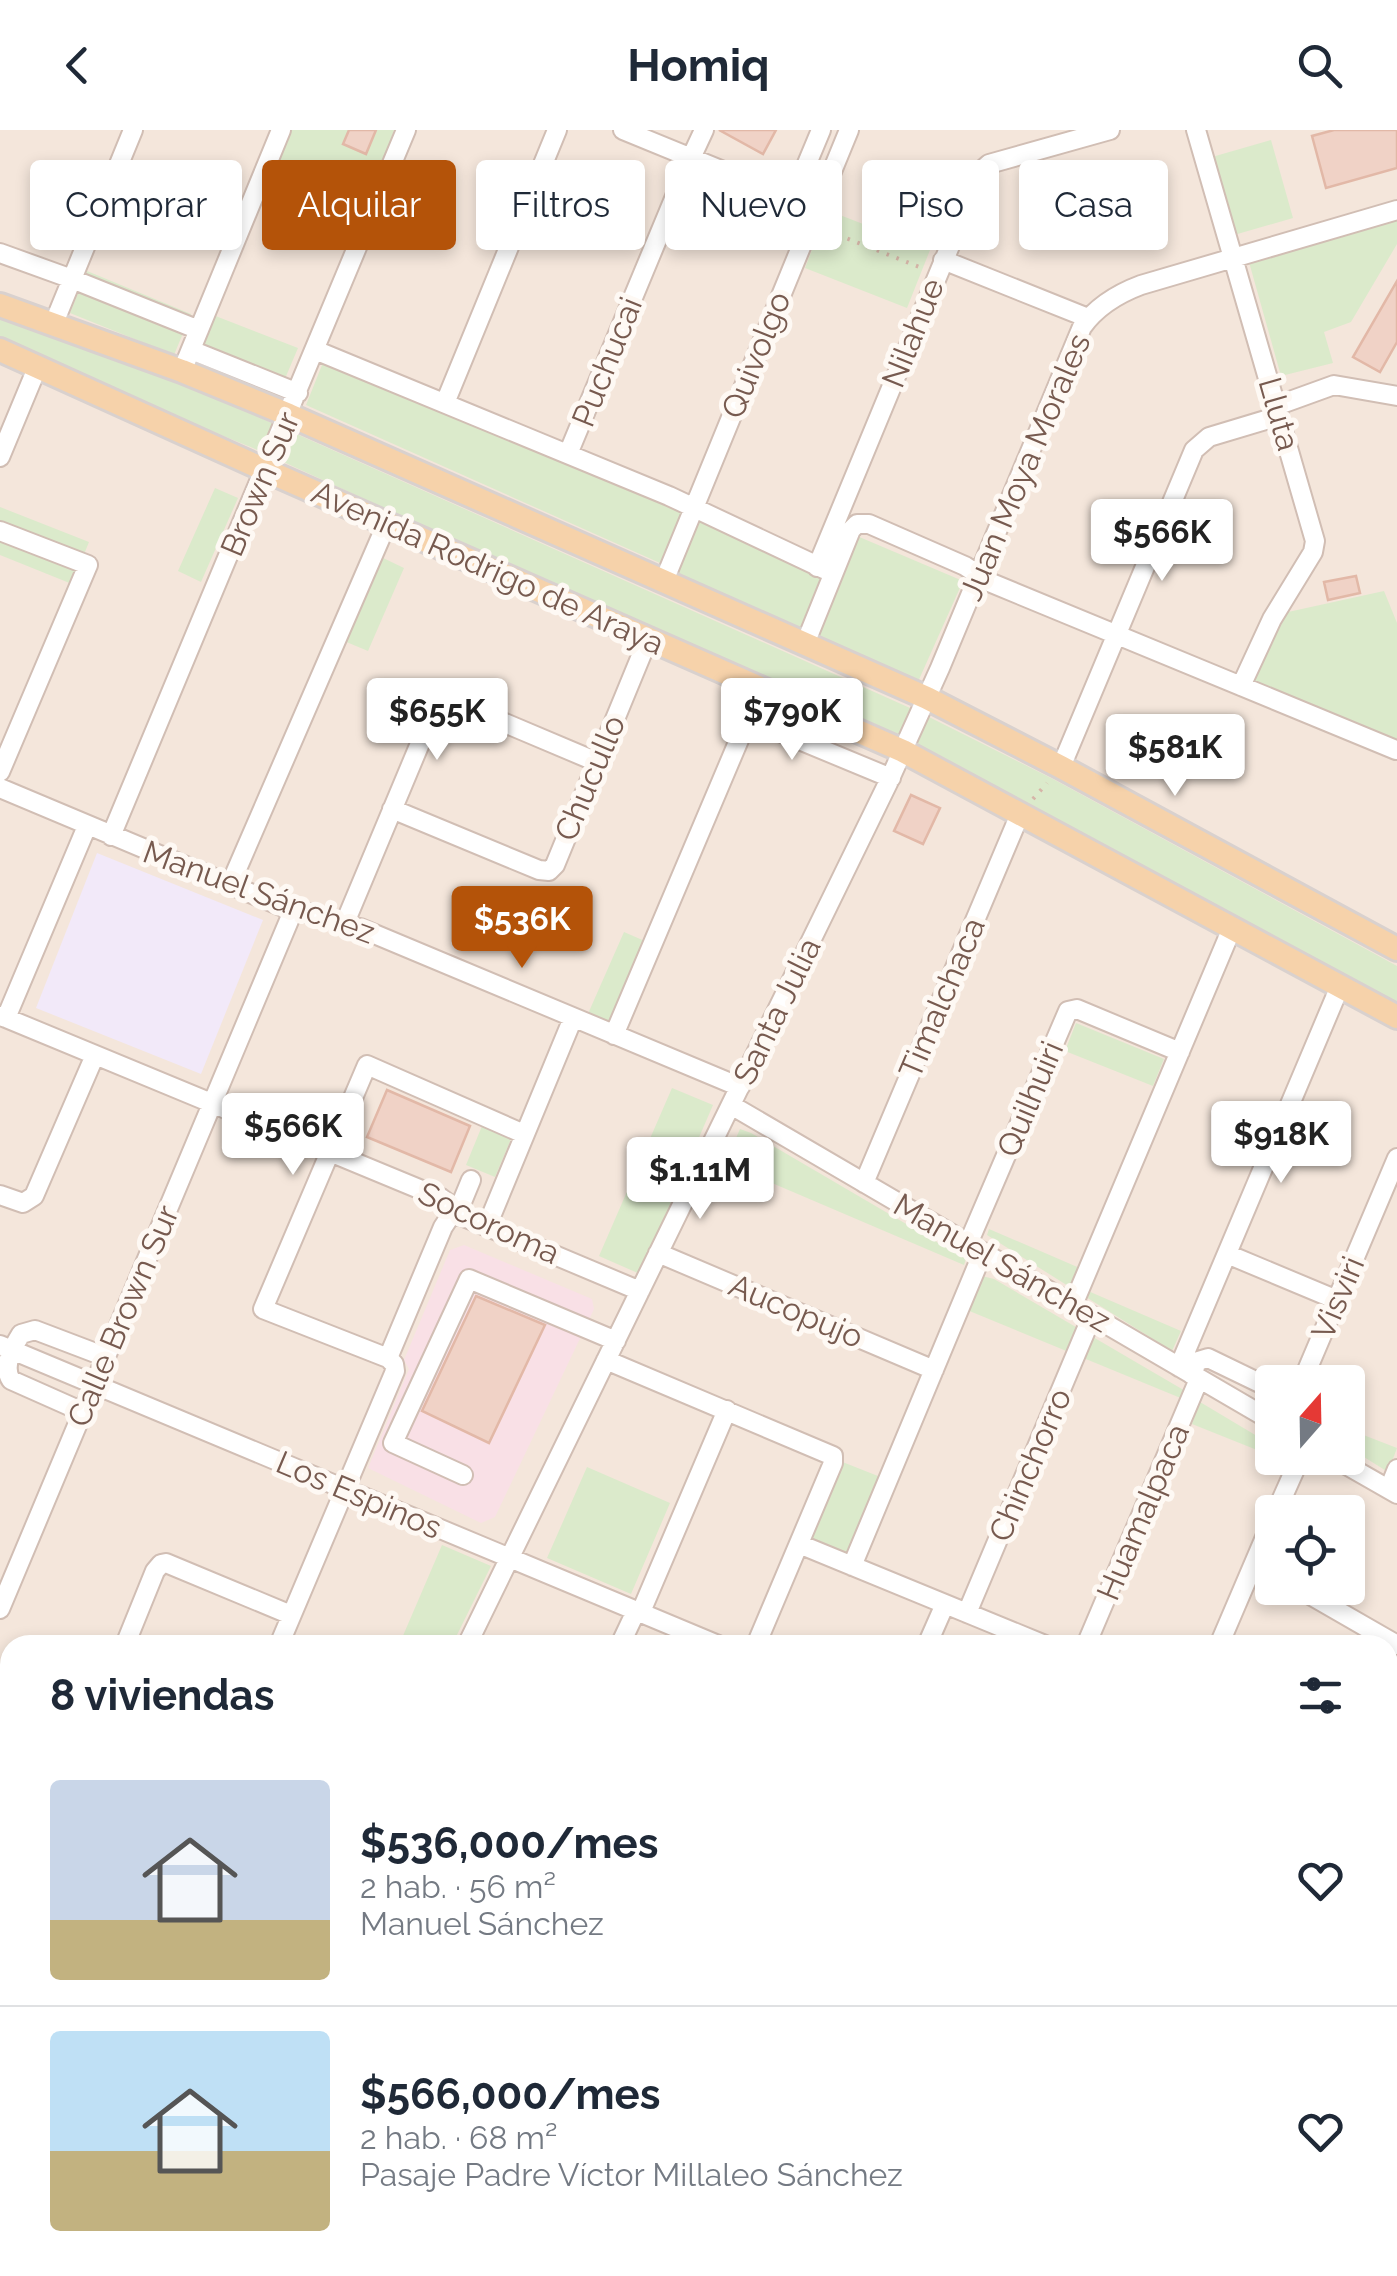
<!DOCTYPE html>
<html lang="es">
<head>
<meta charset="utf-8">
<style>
	:root { --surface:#fff; --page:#f2f2f3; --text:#1f2937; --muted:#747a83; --line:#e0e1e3; --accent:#b45309 }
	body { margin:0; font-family:Raleway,sans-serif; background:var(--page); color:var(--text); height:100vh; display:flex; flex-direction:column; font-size:38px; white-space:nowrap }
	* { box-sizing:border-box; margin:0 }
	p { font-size:32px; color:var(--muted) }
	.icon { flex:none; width:55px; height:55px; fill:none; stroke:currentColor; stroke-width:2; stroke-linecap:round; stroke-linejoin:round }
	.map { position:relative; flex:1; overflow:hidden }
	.drawer { position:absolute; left:0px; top:1505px; width:1398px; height:642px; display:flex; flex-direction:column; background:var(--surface); border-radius:30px 30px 0 0; box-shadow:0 5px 15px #0003 }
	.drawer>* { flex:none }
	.hud { position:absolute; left:30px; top:30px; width:1338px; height:90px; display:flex; gap:20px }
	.needle { width:65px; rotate:20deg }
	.tools { position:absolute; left:1255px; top:1235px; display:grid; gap:20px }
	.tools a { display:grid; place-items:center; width:110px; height:110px; border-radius:10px; background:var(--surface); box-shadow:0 5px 15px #0003; font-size:50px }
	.price { position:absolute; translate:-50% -85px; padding:0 22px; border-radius:10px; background:#fff; color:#222; font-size:32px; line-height:65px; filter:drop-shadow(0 2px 5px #0008) }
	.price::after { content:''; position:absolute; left:50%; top:60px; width:30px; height:22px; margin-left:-15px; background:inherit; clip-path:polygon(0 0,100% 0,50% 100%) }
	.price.selected { background:var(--accent); color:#fff }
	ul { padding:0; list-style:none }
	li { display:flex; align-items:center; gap:30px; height:250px; padding:0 50px }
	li+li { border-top:2px solid var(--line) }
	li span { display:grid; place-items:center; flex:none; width:280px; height:200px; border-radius:10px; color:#555 }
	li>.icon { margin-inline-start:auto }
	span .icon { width:120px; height:120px; fill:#fffc; stroke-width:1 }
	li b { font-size:42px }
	h2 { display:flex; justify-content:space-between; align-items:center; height:120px; padding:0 50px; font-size:42px }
	.chip { padding:0 35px; border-radius:10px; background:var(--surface); box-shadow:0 5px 15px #0003; font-size:35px; line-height:90px }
	.chip.selected { background:var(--accent); color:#fff }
	header { display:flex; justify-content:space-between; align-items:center; height:130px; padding:0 50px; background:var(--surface); font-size:45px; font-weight:700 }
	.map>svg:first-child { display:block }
	.residential { fill:#f4e6db; fill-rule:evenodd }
	.education { fill:#f2e9f9 }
	.medical { fill:#f9e0e6 }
	.green { fill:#dbeacb }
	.building { fill:#f0d2c6; stroke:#e2b8a7; stroke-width:2.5 }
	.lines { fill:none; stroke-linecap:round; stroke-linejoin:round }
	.minor-casing { stroke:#d1beb4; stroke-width:22 }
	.major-casing { stroke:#d9d1ce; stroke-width:28 }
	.path { stroke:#d6b5a8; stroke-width:4; stroke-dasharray:2.5 8; stroke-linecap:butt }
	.minor { stroke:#fff; stroke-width:18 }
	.major { stroke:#f6d2aa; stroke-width:22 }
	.labels { text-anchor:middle; stroke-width:10; stroke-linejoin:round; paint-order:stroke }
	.street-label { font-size:32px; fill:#775a4f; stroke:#fef9f4 }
</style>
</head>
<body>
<header><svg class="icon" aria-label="back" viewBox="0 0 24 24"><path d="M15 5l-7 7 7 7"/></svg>Homiq<svg class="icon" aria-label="search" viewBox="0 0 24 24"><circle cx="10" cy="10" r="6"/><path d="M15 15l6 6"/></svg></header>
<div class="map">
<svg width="1397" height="2146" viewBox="0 0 1397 2146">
	<rect width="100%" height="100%" fill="#fcf5ed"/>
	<path class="residential" d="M0 0H1397V2146H0ZM1272 1252H1348V1328H1272ZM1272 1382H1348V1458H1272ZM10 1515H1388V2138H10Z"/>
	<path class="education" d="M97 723 263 790 201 944 36 878Z"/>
	<path class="medical" d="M464 1115 592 1169 594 1179 495 1387 481 1393 368 1338 409 1239 404 1230 450 1120Z"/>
	<path class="green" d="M288 0H394L370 72 274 35Z
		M1271 10 1293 88 1234 105 1212 27Z
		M827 80 930 120 907 178 805 138Z
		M1397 90V114L1351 192 1324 202 1333 233 1281 246 1249 132Z
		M87 141 191 184 174 225 70 183Z
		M0 184 53 199 178 251 919 582 1053 649 1397 836V877L939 625 650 500 253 318 40 232 0 213Z
		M213 185 298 218 284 251 200 217Z
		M324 230 682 382 660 433 306 275Z
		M215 358 238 368 201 452 178 441Z
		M0 377 89 412 72 454 0 425Z
		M700 387 836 454 857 406 963 451 917 554 677 446Z
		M381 427 404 438 368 521 344 511Z
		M1384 461 1397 493V609L1249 551 1288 482Z
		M624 802 647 812 610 896 587 886Z
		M1076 893 1164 929 1153 956 1065 921Z
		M672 958 713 975 640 1144 599 1126Z
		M482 996 511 1009 495 1047 466 1035Z
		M740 999 751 1003 966 1129 964 1135 725 1033Z
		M989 1099 1082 1139 1073 1159 987 1105Z
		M982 1146 994 1149 1187 1262 1183 1269 967 1180Z
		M1088 1161 1181 1201 1172 1221 1086 1167Z
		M1200 1272 1272 1315V1326L1192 1294Z
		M1348 1299 1397 1318 1388 1342 1348 1317Z
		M840 1331 883 1348 851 1426 809 1410Z
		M587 1337 670 1373 631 1464 547 1428Z
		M442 1415 491 1436 452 1515H399Z"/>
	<path class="building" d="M349 0H376L366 24 343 14Z
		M719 0H776L763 24Z
		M1334 0H1397V38L1326 58 1312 6Z
		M1397 151V212L1380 242 1353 227Z
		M1356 446 1360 463 1328 470 1324 452Z
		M911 665 940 678 923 714 894 701Z
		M387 960 470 996 451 1042 367 1007Z
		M476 1166 545 1195 489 1313 422 1281Z"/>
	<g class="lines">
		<g class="minor-casing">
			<path id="minor" d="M623 0 816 79
				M821 0 801 48 823 62
				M1196 0 1315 411 1313 422 1272 489 1241 556
				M0 123 72 149 199 200
				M943 130 1088 188
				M54 193 133 0
				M191 220 298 263
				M315 220 669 366 824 439
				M182 241 281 0
				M445 273 557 0
				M1276 276 1334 255 1397 266
				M568 324 691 28 704 0
				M0 327 37 238
				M0 401 88 435 0 642
				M817 437 981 41 989 34 1110 0
				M664 451 849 0
				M805 514 851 400 857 394H869L965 436 989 452 1396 620
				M782 567C777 580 770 591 780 602L891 648
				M1061 637 1194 320 1209 307 1279 286
				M0 658 293 781C316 781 337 794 360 798L740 957
				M392 679 539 740 549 741 555 735 648 509
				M111 706 406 0
				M230 755 387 393
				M344 795 434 580 441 572H455L597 632
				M0 886 6 888 87 696
				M6 888 441 1068 449 1074 457 1084 640 1161
				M614 905 761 558
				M731 975 1272 1291
				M864 1053 1020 684
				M0 1065 23 1073 34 1066 95 925
				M487 1096 573 888
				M968 1114 1068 881 1077 879 1180 922
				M658 1123 934 1240
				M1227 1124 1337 1170
				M1073 1175 1232 798
				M0 1215 718 1515
				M388 1228 443 1097 449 1088 457 1084 471 1050
				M606 1230 833 1326V1333L756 1515
				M1179 1237 1340 856
				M1191 1244 1198 1231 1208 1228 1268 1257 1272 1265
				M1302 1252 1397 1028
				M83 1282 11 1250C2 1236 13 1217 21 1204L35 1200 106 1227
				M1334 1328 1397 1364
				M463 1345 393 1313 469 1149 616 1211
				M1389 1359 1397 1339
				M1276 1382 1300 1328
				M799 1414 1045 1515
				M852 1436 983 1122
				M1298 1458 1397 1515
				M0 1479 293 781
				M967 1483 1092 1186
				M125 1515 155 1441 161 1434 166 1433 291 1485
				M279 1515 395 1241 394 1234 388 1228 263 1179 367 935 524 1004
				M467 1515 888 653 940 538 1082 197C1097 176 1117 164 1141 155L1397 80
				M620 1515 636 1481 643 1477 727 1280
				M927 1515 945 1474
				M1086 1515 1199 1249
				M1219 1515 1272 1391
				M0 1587 10 1592
				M1388 1729 1397 1712
				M1388 1797 1397 1801
				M0 1820 10 1825
				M0 1888 10 1864
				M1388 2034 1397 2040
				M0 2090 10 2094
				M114 2138 135 2146
				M464 2138 485 2146
				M1072 2138 1093 2146
				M153 2146 158 2138
				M320 2146 324 2138
				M574 2146 578 2138
				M707 2146 711 2138
				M843 2146 846 2138
				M967 2146 971 2138"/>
		</g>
		<g class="major-casing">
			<path id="major" d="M0 175 182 241 289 285 927 568 1061 637 1397 819
				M0 220 265 340 903 621 1397 887
				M1388 2023 1397 2006
				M1315 2146 1320 2138"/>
		</g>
		<path class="path" d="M828 101 922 138
			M1033 669 1047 653"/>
		<use href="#minor" class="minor"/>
		<use href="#major" class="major"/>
	</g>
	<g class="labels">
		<g class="street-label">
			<text transform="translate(913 203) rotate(-68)" y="11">Nilahue</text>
			<text transform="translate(756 225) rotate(-68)" y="11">Quivolgo</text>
			<text transform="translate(607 232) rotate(-68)" y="11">Puchucai</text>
			<text transform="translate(1279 284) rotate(74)" y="11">Lluta</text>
			<text transform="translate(1025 337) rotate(-67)" y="11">Juan Moya Morales</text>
			<text transform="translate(260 354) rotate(-67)" y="11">Brown Sur</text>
			<text transform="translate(488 438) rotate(24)" y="11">Avenida Rodrigo de Araya</text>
			<text transform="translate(590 648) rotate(-67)" y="11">Chucullo</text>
			<text transform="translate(259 762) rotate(20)" y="11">Manuel Sánchez</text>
			<text transform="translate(942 868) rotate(-67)" y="11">Timalchaca</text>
			<text transform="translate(777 881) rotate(-64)" y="11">Santa Julia</text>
			<text transform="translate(1030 969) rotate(-67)" y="11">Quilhuiri</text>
			<text transform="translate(489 1093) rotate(25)" y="11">Socoroma</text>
			<text transform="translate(1002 1133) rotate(30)" y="11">Manuel Sánchez</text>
			<text transform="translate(1338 1168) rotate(-67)" y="11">Visviri</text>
			<text transform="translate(796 1181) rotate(23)" y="11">Aucopujo</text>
			<text transform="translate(123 1186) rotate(-67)" y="11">Calle Brown Sur</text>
			<text transform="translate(1030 1335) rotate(-67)" y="11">Chinchorro</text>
			<text transform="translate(359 1365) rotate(23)" y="11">Los Espinos</text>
			<text transform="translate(1143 1382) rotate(-67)" y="11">Huamalpaca</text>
		</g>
	</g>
</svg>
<div class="tools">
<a><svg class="needle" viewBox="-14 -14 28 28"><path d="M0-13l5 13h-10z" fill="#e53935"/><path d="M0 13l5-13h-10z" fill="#747a83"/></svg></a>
<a><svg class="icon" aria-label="locate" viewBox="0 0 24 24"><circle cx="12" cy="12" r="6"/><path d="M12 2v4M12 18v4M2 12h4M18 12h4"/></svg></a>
</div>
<b class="price" style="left:1162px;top:454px">$566K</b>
<b class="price" style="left:437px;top:633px">$655K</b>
<b class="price" style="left:792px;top:633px">$790K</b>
<b class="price" style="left:1175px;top:669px">$581K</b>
<b class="price selected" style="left:522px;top:841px">$536K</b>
<b class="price" style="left:293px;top:1048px">$566K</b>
<b class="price" style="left:1281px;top:1056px">$918K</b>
<b class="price" style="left:700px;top:1092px">$1.11M</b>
<div class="hud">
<a class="chip">Comprar</a>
<a class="chip selected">Alquilar</a>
<a class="chip">Filtros</a>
<a class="chip">Nuevo</a>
<a class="chip">Piso</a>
<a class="chip">Casa</a>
</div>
<section class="drawer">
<h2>8 viviendas<svg class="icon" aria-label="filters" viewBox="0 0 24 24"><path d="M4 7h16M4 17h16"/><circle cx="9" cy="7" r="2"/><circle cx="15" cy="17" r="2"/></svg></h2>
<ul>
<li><span style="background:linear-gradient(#c9d6e8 70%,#c2b280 0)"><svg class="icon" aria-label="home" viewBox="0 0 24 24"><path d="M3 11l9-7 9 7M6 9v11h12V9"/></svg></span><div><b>$536,000/mes</b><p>2 hab. · 56 m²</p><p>Manuel Sánchez</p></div><svg class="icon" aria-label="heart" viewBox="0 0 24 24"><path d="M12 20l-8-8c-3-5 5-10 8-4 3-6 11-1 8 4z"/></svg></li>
<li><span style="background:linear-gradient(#bfe0f5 60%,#c2b280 0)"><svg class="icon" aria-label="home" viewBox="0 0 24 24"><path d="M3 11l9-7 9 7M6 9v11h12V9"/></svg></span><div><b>$566,000/mes</b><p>2 hab. · 68 m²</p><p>Pasaje Padre Víctor Millaleo Sánchez</p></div><svg class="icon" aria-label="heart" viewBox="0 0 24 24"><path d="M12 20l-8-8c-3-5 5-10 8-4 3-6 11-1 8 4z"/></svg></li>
</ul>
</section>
</div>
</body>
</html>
